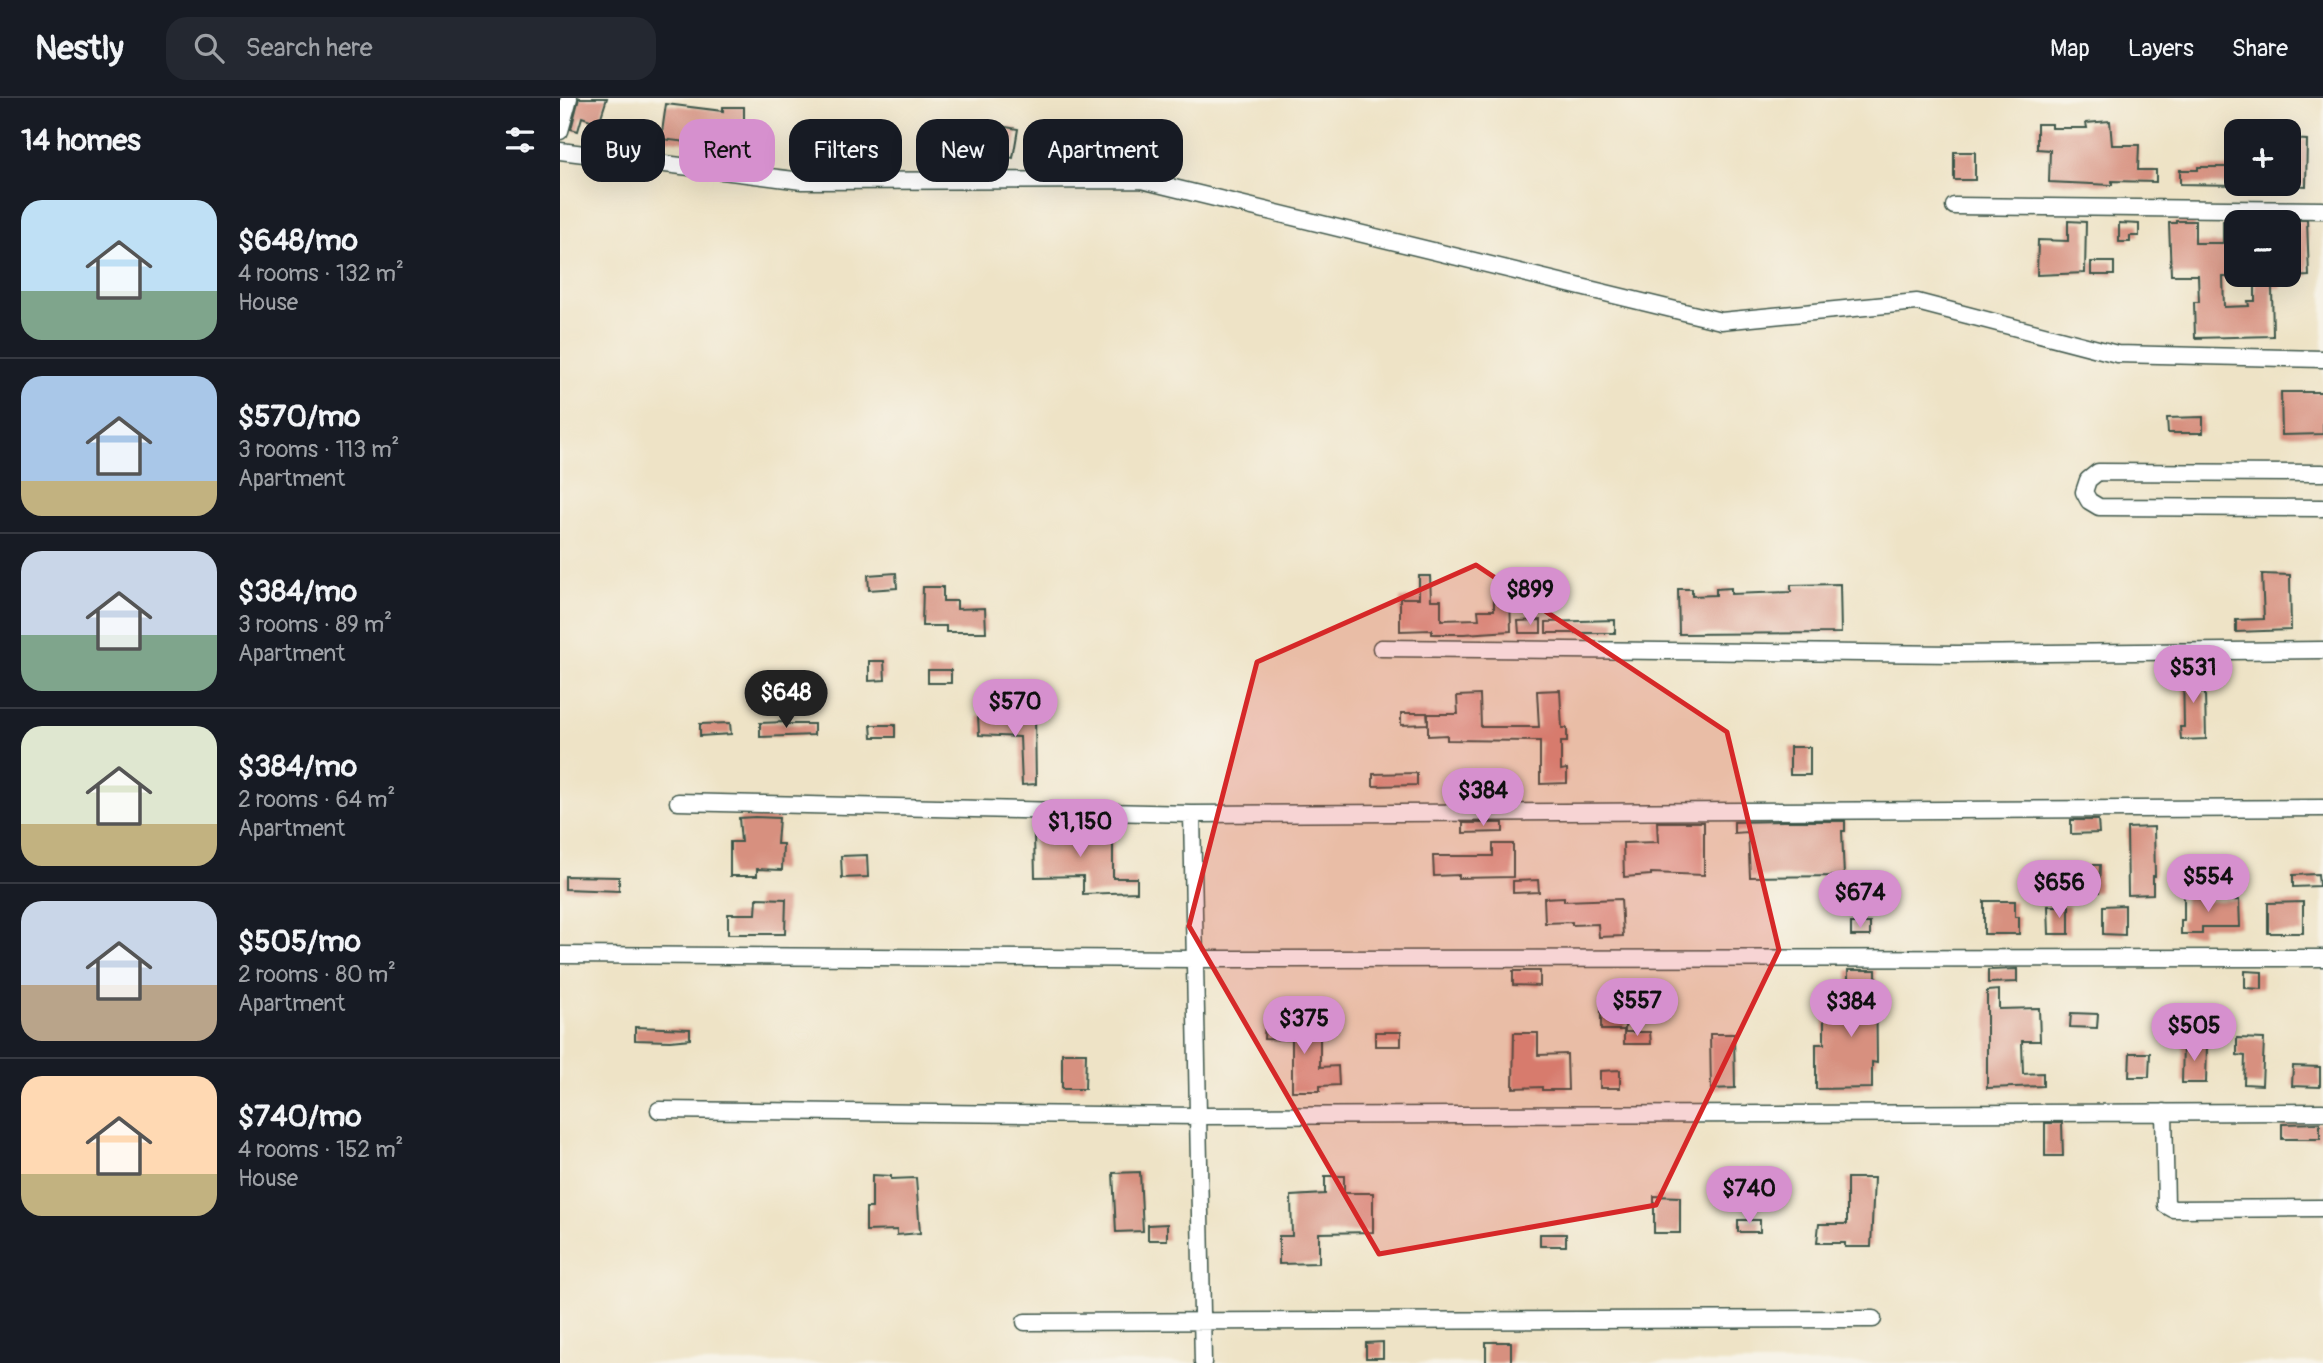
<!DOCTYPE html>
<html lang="en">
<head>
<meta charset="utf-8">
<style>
	:root { --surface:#171b24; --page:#242831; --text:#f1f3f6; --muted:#9ea1a6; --line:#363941; --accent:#d690ce }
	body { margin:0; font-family:Pangolin,sans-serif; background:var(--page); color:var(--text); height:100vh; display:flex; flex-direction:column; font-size:26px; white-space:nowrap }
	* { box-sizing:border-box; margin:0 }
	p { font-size:23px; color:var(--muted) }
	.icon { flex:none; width:38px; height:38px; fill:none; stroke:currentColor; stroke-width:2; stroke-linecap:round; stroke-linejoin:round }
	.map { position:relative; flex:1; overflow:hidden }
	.details { display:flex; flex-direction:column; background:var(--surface); width:560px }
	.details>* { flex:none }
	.top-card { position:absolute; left:21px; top:21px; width:665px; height:63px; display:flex; gap:14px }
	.tools { position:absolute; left:1664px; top:21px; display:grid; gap:14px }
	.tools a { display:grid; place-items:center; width:77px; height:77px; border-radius:14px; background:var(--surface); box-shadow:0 7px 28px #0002; font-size:35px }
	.price { position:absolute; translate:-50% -60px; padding:0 16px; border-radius:24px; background:var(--accent); color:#111; font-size:23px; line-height:46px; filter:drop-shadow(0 2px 4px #0008) }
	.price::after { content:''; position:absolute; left:50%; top:42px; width:21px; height:16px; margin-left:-10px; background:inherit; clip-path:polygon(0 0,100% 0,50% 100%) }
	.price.current { background:#222; color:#fff }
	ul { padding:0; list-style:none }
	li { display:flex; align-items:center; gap:21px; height:175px; padding:0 21px }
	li+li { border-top:2px solid var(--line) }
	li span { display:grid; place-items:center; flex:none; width:196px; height:140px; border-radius:21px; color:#555 }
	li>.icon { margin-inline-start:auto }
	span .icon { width:84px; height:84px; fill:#fffc; stroke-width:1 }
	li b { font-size:30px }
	h2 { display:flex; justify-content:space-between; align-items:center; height:84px; padding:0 21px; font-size:30px }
	.chip { padding:0 24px; border-radius:21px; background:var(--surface); box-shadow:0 7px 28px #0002; font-size:24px; line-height:63px }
	.chip.current { background:var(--accent); color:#111 }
	header { display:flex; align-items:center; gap:42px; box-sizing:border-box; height:98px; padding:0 35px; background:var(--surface); border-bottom:2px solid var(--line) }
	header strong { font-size:33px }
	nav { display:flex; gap:38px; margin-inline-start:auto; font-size:24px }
	.search { width:490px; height:63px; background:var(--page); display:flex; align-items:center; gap:18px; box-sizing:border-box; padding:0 24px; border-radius:21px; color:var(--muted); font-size:26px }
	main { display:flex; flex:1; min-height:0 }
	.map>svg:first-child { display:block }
	.building { fill:#d7907f }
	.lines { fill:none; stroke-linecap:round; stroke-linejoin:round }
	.minor-casing { stroke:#3e564a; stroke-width:19 }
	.minor { stroke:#fff; stroke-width:16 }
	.marked { fill:#d62828; fill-opacity:0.2; stroke:#d62828; stroke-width:5; stroke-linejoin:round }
</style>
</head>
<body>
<header>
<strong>Nestly</strong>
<div class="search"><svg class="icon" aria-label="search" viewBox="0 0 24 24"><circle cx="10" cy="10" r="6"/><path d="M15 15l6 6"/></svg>Search here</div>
<nav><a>Map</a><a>Layers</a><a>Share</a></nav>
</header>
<main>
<section class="details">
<h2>14 homes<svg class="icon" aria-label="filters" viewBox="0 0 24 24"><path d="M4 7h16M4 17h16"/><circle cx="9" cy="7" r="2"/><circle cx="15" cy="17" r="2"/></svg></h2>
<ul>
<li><span style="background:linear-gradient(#bfe0f5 65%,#7fa58c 0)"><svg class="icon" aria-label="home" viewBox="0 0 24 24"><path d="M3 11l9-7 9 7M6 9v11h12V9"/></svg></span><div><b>$648/mo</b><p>4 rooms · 132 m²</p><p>House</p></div></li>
<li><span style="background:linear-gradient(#a9c7e8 75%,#c2b280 0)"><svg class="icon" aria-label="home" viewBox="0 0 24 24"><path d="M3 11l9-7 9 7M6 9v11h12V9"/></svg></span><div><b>$570/mo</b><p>3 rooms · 113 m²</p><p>Apartment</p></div></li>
<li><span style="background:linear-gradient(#c9d6e8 60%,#7fa58c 0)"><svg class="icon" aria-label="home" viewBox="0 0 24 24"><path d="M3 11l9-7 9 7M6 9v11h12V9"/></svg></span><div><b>$384/mo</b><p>3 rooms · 89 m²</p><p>Apartment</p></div></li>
<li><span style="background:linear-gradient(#dfe7d0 70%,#c2b280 0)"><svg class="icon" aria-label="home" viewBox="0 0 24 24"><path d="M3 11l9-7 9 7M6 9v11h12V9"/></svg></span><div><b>$384/mo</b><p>2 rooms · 64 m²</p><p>Apartment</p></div></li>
<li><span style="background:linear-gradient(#c9d6e8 60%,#b9a48a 0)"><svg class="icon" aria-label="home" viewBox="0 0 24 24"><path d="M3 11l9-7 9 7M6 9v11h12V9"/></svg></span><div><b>$505/mo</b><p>2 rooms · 80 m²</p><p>Apartment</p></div></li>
<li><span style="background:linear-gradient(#ffd9b3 70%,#c2b280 0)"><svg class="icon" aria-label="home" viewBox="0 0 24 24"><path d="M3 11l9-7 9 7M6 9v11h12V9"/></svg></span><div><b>$740/mo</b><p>4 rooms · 152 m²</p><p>House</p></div></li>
</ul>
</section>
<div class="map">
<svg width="1763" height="1265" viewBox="0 0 1763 1265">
	<rect width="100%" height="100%" fill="#f7f3e8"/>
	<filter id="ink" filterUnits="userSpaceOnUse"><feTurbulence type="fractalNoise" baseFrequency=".0143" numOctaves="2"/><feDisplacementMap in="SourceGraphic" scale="14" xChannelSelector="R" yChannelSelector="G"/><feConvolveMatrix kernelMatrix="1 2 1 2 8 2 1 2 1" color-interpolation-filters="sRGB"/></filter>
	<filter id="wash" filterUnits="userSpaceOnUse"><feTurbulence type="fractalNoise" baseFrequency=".00686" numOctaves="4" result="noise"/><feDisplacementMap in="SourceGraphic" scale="28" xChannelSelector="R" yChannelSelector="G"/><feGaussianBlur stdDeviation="1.57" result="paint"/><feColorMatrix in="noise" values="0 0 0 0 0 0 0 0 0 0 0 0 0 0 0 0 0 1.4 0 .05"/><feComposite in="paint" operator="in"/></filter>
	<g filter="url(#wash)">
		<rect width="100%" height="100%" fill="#eee3c6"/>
		<g id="blocks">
			<path class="building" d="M19 0H47L39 25 22 19 18 33 11 31Z
				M106 6 163 13V9H184V40L152 41 151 47 101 41Z
				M1550 23 1552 47H1579L1578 72H1596V84L1552 83V87L1489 84 1490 52 1477 51V26H1492V30H1527L1526 25Z
				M428 26 458 31 453 60 423 56Z
				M1729 41 1747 42 1746 88 1729 87Z
				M1394 54H1415V82H1394Z
				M1638 69H1676V87L1620 86V72H1638Z
				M1729 122H1747L1749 178 1729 179Z
				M1508 123 1526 124 1525 175 1477 177 1478 142 1508 143Z
				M1616 123H1635V145H1663V123H1676V179H1663L1664 209 1689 208 1688 203H1695V177H1721V190H1712L1713 238 1635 240 1634 204H1639L1638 177H1611L1609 125H1616Z
				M1559 125 1579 126V138H1570V144H1559Z
				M1531 164H1554V177H1531Z
				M1721 294H1763V336L1722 337Z
				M1643 319V335H1608L1607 320Z
				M336 475 337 490 309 492 308 477Z
				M1702 476 1730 477 1731 532 1676 534V522L1704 521Z
				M859 478H870L871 502H881V522L919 521 918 512H934V499H950L951 533 904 536H872V532L840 533V500H859Z
				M1280 486 1281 535 1119 536 1118 491H1132V498L1156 497V491L1171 490V496L1231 494V487Z
				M363 489H383V503H397V511L425 510 426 534H386V528H362Z
				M981 522V535H959L958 523Z
				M1055 522V535H986V524Z
				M309 563H324L325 582 309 583Z
				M1623 568H1641V595H1645L1646 641 1621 642 1620 629H1624Z
				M368 572H391V585H368Z
				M1000 592 1002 630H1007V644H1001V672L1007 671V685L980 686V643L887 642V637L868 638V616H898L897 598 920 597 921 629H979L977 593Z
				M841 615H867L868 626 841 627Z
				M475 617 476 686 462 687 460 639 419 637 418 618Z
				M225 624V626H254V637L200 639V625Z
				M170 625 171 636 140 638V626Z
				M311 627H335V639H312Z
				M1230 649H1250V677H1230Z
				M857 675V687L813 688V676Z
				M195 719 219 720 217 746H223L222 772 197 771V778H170V744H181L179 720Z
				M1511 722H1538L1539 735 1511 736Z
				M500 723 524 724 525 737H553V780H577V794L523 796V778L475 779 474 736H501Z
				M1223 723H1285V733H1282L1284 778 1190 779 1188 734 1174 735V724Z
				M1097 724H1144V777L1091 775V777L1064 779 1063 745 1098 744Z
				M903 725H943V734L903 735Z
				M1594 729 1595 778H1593V796L1568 797 1567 730Z
				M933 746H953V779L899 780V777L874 778 873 758H933Z
				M307 757 308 779 282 780 281 758Z
				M1511 767H1540L1539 794 1513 795Z
				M1758 776 1759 788 1733 789V777Z
				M5 778 59 779V793L5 791Z
				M978 782 979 794 953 795V783Z
				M1624 794H1645V803L1679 802 1680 829H1642V836H1621V822H1624Z
				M1004 799V803L1061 801 1063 838 1039 839 1038 826 1012 827V824L985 825 984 800Z
				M197 800 226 801 225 836H168V816H196Z
				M1424 803H1455V819H1459V836H1424Z
				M1743 804V835H1708V805Z
				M1565 807V837L1543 836V808Z
				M1488 808H1509V836H1489Z
				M1291 825H1310V838H1291Z
				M1457 871V884L1428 885V872Z
				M1288 872H1316L1317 965 1312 964V990L1256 991V946H1264V921H1289L1290 888H1288Z
				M953 873H980V888L953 887Z
				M1685 873 1702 874V891L1685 890Z
				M1439 892V911L1479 910 1480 943H1462L1463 976 1483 975V988L1427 990V893Z
				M1065 906V932H1041V907Z
				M1511 915 1538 916 1537 930 1510 929Z
				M705 925 760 926V969L778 968 779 987 760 988V993H732V942L704 941Z
				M75 929 130 931V941L110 943 75 942Z
				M815 934H841V948H815Z
				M1064 934H1090L1091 946H1064Z
				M954 935H978V957L1007 956 1008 992H982V989L953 990Z
				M1150 936H1174L1175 990 1151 991Z
				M1677 940 1704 941 1702 987 1684 986 1685 958 1677 957Z
				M1623 945 1647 946 1646 985H1622Z
				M502 955H526L525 991H502Z
				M1570 955H1590L1589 979H1569Z
				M1733 968 1760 969V989L1732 988Z
				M1060 972V990H1040V973Z
				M1485 1025H1502L1503 1058H1485Z
				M1760 1025V1041H1722V1026Z
				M580 1074 583 1133 556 1134 553 1075Z
				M312 1077 331 1078V1081L356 1080 360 1135 337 1137V1132L306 1133V1110H312Z
				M765 1078H784V1095H813V1134L759 1135V1165L719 1166V1138H732L731 1098 765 1096Z
				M1287 1080H1314L1311 1149H1285V1145H1257L1259 1126H1287Z
				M1094 1098 1120 1099V1135H1094Z
				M1178 1122H1200V1134H1178Z
				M607 1126V1142H588V1127Z
				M980 1136H1006V1148H980Z
				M823 1244V1260H806V1245Z
				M926 1244H951V1265H926Z"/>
		</g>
	</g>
	<g filter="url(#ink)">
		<use href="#blocks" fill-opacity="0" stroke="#3e564a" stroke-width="2"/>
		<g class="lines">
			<g class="minor-casing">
				<path id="minor" d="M0 33 9 0
					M0 53 242 83 581 82 1161 223 1357 204 1557 256 1763 261
					M1394 108 1763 112
					M1763 375 1538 374 1528 382 1524 394 1529 403 1539 409 1763 410
					M821 550 1397 556 1763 552
					M118 704 632 716 1763 710
					M632 716 643 1265
					M0 857 635 861 1763 860
					M99 1012 638 1018 1763 1014
					M1604 1014 1606 1107 1613 1111 1763 1110
					M465 1224 1313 1221"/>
			</g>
			<use href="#minor" class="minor"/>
		</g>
	</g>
	<path class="marked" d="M916 467 1167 634 1219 852 1096 1107 819 1156 629 828 697 564Z"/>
</svg>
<div class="tools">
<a>+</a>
<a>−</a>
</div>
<b class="price" style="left:970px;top:529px">$899</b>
<b class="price" style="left:1633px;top:607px">$531</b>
<b class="price current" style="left:226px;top:632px">$648</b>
<b class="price" style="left:455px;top:641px">$570</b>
<b class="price" style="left:923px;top:730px">$384</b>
<b class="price" style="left:520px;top:761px">$1,150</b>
<b class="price" style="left:1648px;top:816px">$554</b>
<b class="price" style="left:1499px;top:822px">$656</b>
<b class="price" style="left:1300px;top:832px">$674</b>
<b class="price" style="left:1077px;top:940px">$557</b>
<b class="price" style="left:1291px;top:941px">$384</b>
<b class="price" style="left:744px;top:958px">$375</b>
<b class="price" style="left:1634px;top:965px">$505</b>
<b class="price" style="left:1189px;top:1128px">$740</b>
<div class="top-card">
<a class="chip">Buy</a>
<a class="chip current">Rent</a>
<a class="chip">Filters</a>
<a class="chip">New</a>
<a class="chip">Apartment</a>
</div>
</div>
</main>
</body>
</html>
